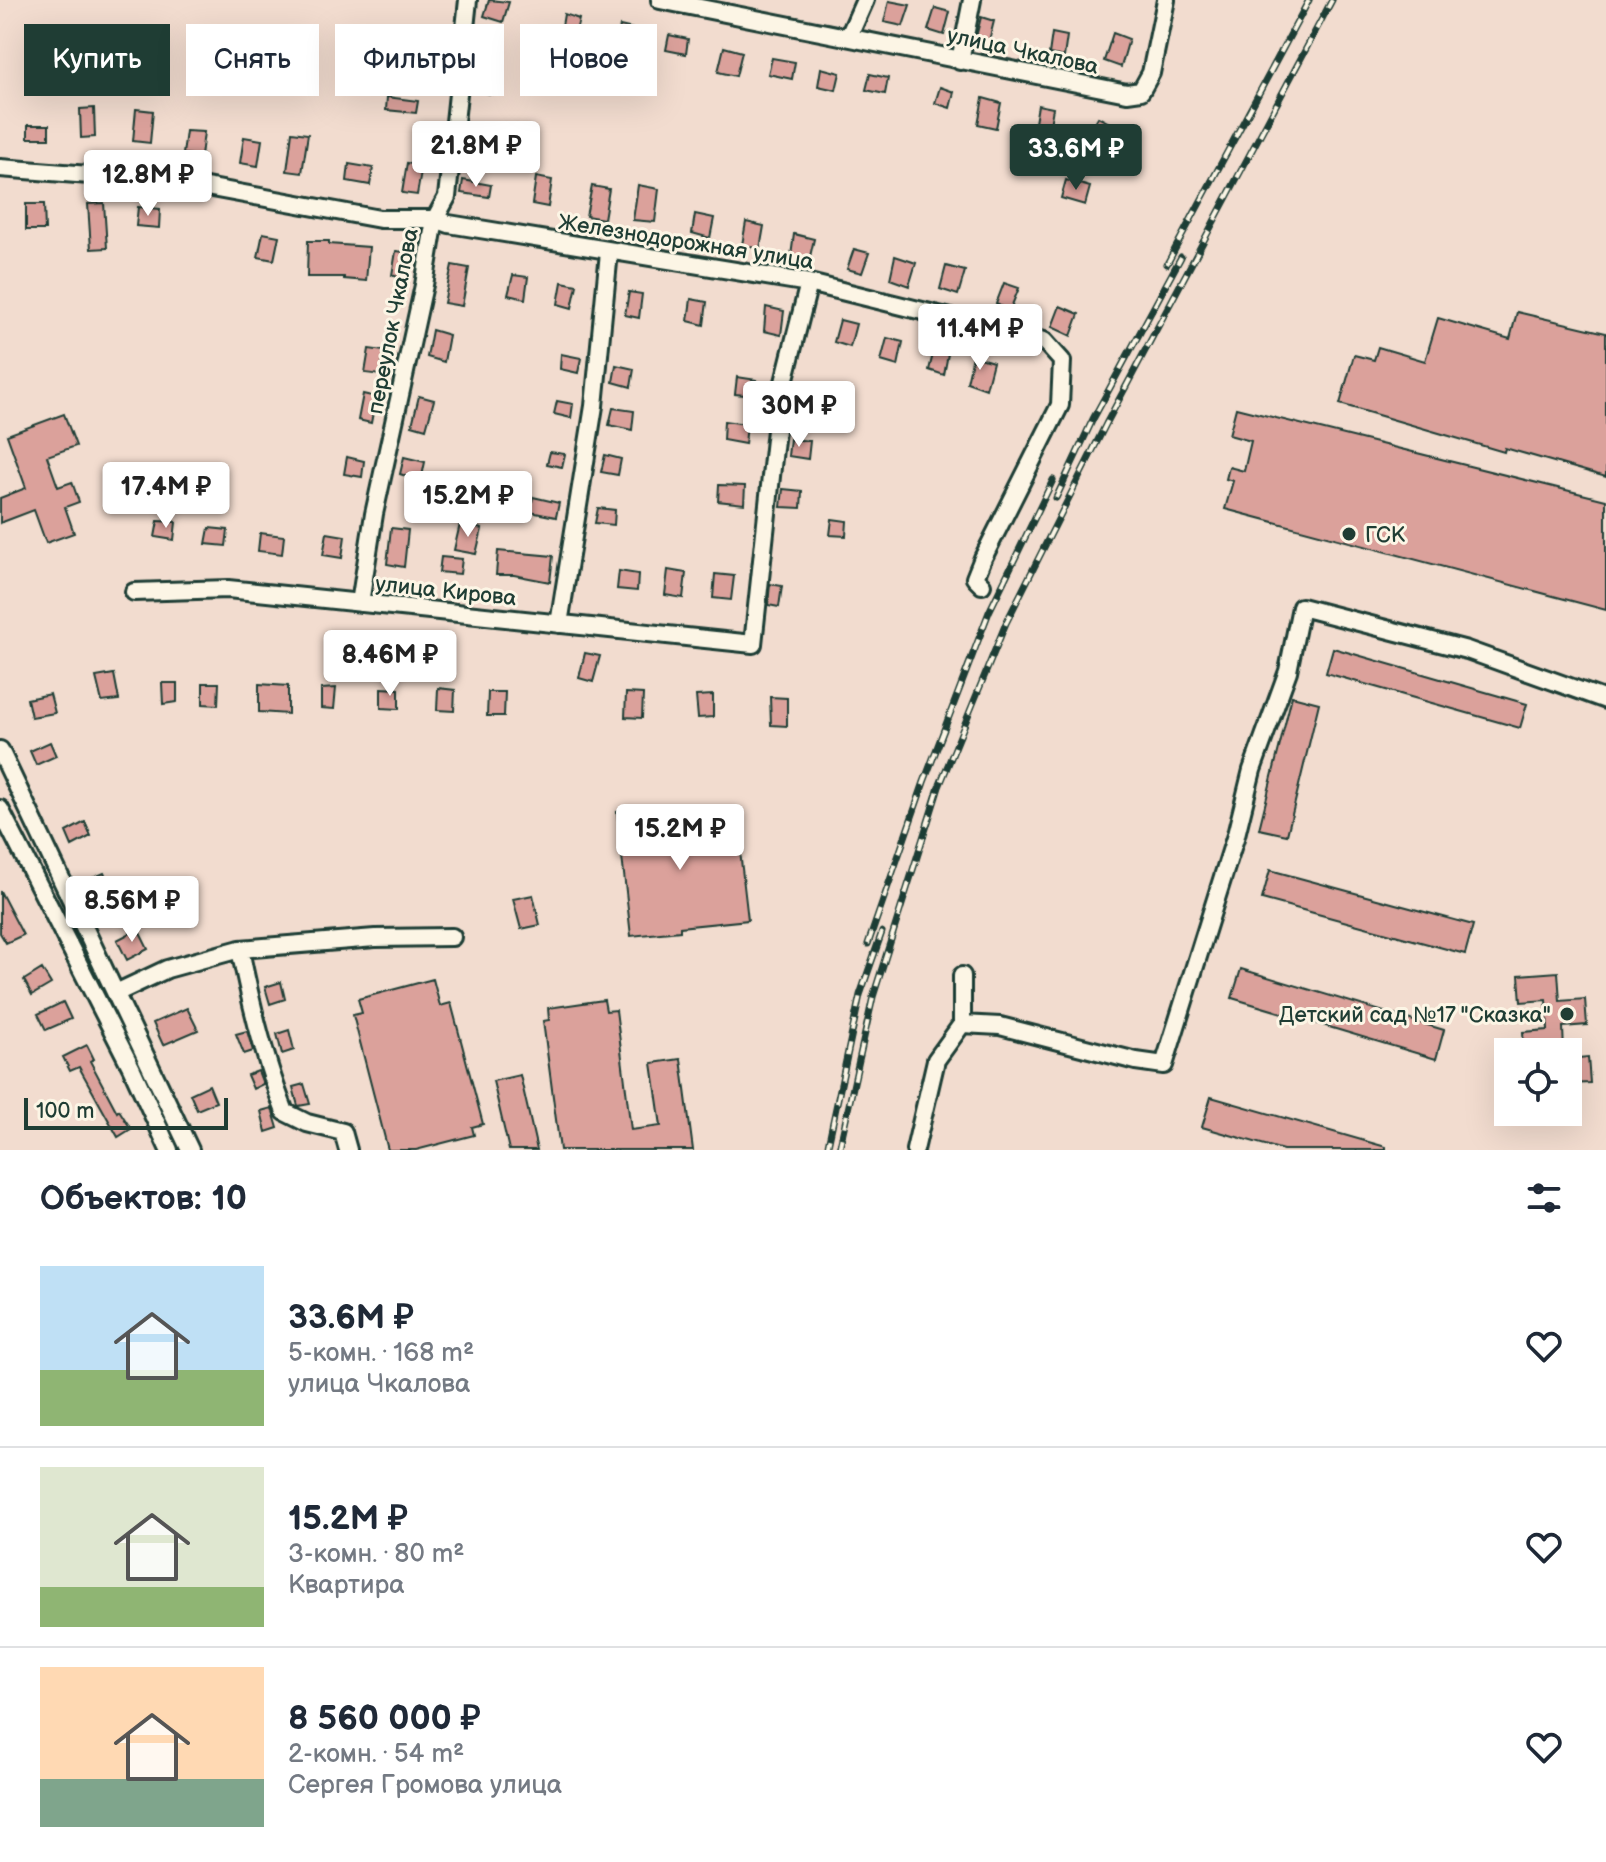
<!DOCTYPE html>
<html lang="ru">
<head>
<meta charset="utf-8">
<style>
	:root { --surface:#fff; --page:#f6f6f7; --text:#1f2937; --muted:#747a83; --line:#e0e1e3; --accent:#1f3d34 }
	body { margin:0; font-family:"Balsamiq Sans",sans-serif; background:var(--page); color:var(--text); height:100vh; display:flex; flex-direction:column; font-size:30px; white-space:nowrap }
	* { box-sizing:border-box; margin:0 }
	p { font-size:26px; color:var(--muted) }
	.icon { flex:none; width:44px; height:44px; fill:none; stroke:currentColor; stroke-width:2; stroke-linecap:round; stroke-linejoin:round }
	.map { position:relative; height:1150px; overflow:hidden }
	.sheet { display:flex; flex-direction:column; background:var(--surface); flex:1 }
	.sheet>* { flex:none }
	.top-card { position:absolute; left:24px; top:24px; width:800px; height:72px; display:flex; gap:16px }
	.tools { position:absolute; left:1494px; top:1038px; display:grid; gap:16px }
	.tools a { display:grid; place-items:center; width:88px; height:88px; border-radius:0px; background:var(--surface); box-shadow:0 8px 32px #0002; font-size:40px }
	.scale { position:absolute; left:24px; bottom:20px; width:204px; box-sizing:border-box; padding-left:8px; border:4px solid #1f3d34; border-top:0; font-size:22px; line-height:28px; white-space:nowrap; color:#1f3d34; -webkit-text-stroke:6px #fcf5e5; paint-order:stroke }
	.price { position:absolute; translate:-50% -68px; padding:0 18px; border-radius:8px; background:#fff; color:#222; font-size:26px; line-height:52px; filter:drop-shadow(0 2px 4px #0008) }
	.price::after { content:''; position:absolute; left:50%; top:48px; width:24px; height:18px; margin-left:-12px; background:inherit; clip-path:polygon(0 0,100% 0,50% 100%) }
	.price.on { background:var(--accent); color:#fff }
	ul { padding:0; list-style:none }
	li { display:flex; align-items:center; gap:24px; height:200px; padding:0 40px }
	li+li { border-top:2px solid var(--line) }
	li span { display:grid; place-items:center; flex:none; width:224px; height:160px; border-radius:0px; color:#555 }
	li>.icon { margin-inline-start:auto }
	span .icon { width:96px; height:96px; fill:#fffc; stroke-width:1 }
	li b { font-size:34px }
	h2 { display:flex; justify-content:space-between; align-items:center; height:96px; padding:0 40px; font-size:34px }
	.tag { padding:0 28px; border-radius:0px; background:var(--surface); box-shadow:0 8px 32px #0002; font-size:28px; line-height:72px }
	.tag.on { background:var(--accent); color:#fff }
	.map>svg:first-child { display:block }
	.building { fill:#dba19b; stroke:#1f3d34; stroke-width:2 }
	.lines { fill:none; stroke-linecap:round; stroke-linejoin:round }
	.minor-casing { stroke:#1f3d34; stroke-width:22 }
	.minor { stroke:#fcf5e5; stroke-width:16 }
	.rail-casing { stroke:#1f3d34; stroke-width:7 }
	.rail { stroke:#fcf5e5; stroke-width:4; stroke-dasharray:12; stroke-linecap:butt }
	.poi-dot { fill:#1f3d34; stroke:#fcf5e5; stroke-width:3 }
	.labels { text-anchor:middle; stroke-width:6; stroke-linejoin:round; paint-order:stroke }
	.street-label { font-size:22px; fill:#1f3d34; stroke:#fcf5e5 }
	.poi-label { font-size:22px; fill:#1f3d34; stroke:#fcf5e5; text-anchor:start }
</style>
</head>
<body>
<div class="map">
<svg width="1606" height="1150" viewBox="0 0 1606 1150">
	<rect width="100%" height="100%" fill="#f2dccf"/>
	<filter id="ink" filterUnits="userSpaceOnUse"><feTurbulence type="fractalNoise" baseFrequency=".0125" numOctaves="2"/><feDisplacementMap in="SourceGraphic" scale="16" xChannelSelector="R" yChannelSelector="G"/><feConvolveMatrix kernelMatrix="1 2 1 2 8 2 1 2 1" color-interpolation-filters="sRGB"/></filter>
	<g filter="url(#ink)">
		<path class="building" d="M489 0 509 2 503 22 484 16Z
			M889 1 910 5 903 26 884 22Z
			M935 8 950 12 944 35 928 30Z
			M564 14 579 19 575 36 561 32Z
			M981 17 994 21 988 45 975 41Z
			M620 26 646 32 643 50 616 44Z
			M1052 33 1067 36 1064 57 1049 54Z
			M1113 33 1129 39 1121 67 1104 61Z
			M669 35 688 39 686 54 666 50Z
			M394 43 422 45 421 62 393 60Z
			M724 47 742 52 736 76 718 72Z
			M772 58 795 62 792 79 768 74Z
			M821 68 840 73 836 90 818 86Z
			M870 74 888 78 885 94 866 90Z
			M479 77 495 80 491 94 476 91Z
			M940 87 954 92 950 108 935 103Z
			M387 97 418 101 416 113 386 110Z
			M983 98 1001 103 996 128 978 124Z
			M1038 105 1053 108 1050 125 1035 123Z
			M94 108 95 137 81 138 80 109Z
			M136 109 153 111 150 143 133 141Z
			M1098 117 1113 125 1104 146 1087 136Z
			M28 125H49V138H28Z
			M186 131 204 132 201 156 183 154Z
			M292 132 308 134 302 173 287 171Z
			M244 137 262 140 258 166 240 163Z
			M407 163 422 166 417 195 402 193Z
			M349 164 373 168 370 185 347 181Z
			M536 177 552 180 548 207 532 204Z
			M463 180 491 185 489 197 461 193Z
			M1066 180 1090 187 1085 205 1061 198Z
			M638 185 659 189 655 222 633 220Z
			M592 186 609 189 604 219 586 216Z
			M104 203 107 248 91 249 88 204Z
			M26 204H44L45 230H26Z
			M138 207 160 209 159 228 136 226Z
			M695 214 714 218 710 238 692 233Z
			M746 222 764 226 760 249 742 245Z
			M263 233 279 236 274 260 258 257Z
			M794 234 814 239 809 261 791 256Z
			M308 241H329V244L369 247 366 281 344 279V277H307Z
			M854 249 869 253 862 273 847 269Z
			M396 251 412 253 407 280 392 275Z
			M895 256 916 263 909 286 890 279Z
			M452 265 469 268 462 306 444 303Z
			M946 266 965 271 958 295 940 289Z
			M513 275 528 277 525 299 508 295Z
			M562 282 577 285 572 308 558 304Z
			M1004 283 1019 288 1010 310 996 304Z
			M629 292 642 294 639 318 625 315Z
			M691 299 707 302 704 325 688 321Z
			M1060 306 1079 314 1071 336 1052 327Z
			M766 307 784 311 781 335 764 331Z
			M1517 312 1606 333V477L1505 448 1504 452 1340 404 1354 355 1374 360 1378 347 1425 361 1438 318 1510 339Z
			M840 320 856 324 850 347 834 342Z
			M432 330 449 335 444 362 427 357Z
			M887 338 903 342 898 366 881 361Z
			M369 349 384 351 381 375 365 373Z
			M934 350 948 354 944 375 929 370Z
			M561 354 581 358 578 373 560 369Z
			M973 356 993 362 986 389 967 382Z
			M616 365 634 369 631 387 613 382Z
			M737 377 757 380 755 396 735 394Z
			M797 382 819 387 818 404 795 398Z
			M363 394 376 397 371 423 358 420Z
			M419 396 434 400 426 429 412 425Z
			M557 401 573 404 571 418 554 414Z
			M613 408 634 411 632 430 609 425Z
			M1236 408 1606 500V610L1225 509 1233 481 1226 479 1229 467 1244 471 1251 441 1229 435Z
			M64 414 76 446 47 456 58 487 72 482 79 502 65 507 74 533 46 543 34 510 0 523V498L26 488 7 435Z
			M724 421 747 424 745 444 723 440Z
			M790 439 810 441 808 459 788 456Z
			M550 452 565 454 562 467 547 464Z
			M605 455 621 459 618 475 601 472Z
			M347 457 364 461 362 477 344 474Z
			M404 457 425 462 421 481 400 474Z
			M719 485 745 486 744 504 718 501Z
			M783 489 802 491 801 508 781 507Z
			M533 497 559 503 556 517 530 512Z
			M598 508 615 510 614 525 595 523Z
			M832 519 847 521 846 536 830 535Z
			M158 521 176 522 174 540 155 537Z
			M460 524 482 529 476 554 454 550Z
			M209 528 228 530 226 546 206 544Z
			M391 528 408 530 404 567 387 564Z
			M260 533 284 536 282 554 258 551Z
			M327 533 345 536 342 558 323 555Z
			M498 551 553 556 550 582 514 575H496Z
			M441 557 462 559 460 574 439 572Z
			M668 570 686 573 683 598 665 595Z
			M619 571 638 574 637 591 617 589Z
			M715 574 734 576 731 600 713 598Z
			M770 584 782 586 779 607 768 605Z
			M1333 648 1527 704 1520 728 1326 673Z
			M585 653 600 656 593 682 579 678Z
			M114 674 119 700 102 702 96 677Z
			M162 683H177V702L163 704Z
			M203 683H219L218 705 203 704Z
			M259 684 288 686V714L259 712Z
			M336 688 334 709 321 708V689Z
			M381 688 399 689V709L381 708Z
			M438 688 455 690 454 711 437 710Z
			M488 692H505L504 716H487Z
			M626 693 643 694 642 718 625 717Z
			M50 694 55 713 31 717 27 699Z
			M713 695V717L698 718 696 696Z
			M1292 696 1319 703 1287 835 1259 829Z
			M770 697 787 698V726L771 725Z
			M50 742 56 756 36 765 30 751Z
			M667 807 669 824 736 817 748 920 680 927V931L631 936 617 812Z
			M85 822 91 836 72 846 66 832Z
			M1270 870 1473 925 1465 954 1262 899Z
			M104 873 111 890 99 895 92 878Z
			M0 891 23 935 6 943 0 933Z
			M533 895 540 925 521 929 513 899Z
			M138 929 148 949 127 960 117 940Z
			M42 969 51 984 32 995 24 980Z
			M1241 969 1444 1030 1436 1059 1232 998Z
			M1558 972 1560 1001 1585 999 1587 1025 1563 1027 1564 1052H1524L1523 1032 1548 1030 1546 1000 1521 1002 1519 975Z
			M433 979 440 1006 451 1003 483 1124 472 1127 474 1135 416 1150H388L353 1015 362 1013 358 999Z
			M281 982 285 999 270 1004 265 987Z
			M604 1000 606 1011 616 1010 631 1130 661 1126 652 1063 681 1059 693 1150H560L543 1021 549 1020 548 1008Z
			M63 1002 71 1019 46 1030 38 1014Z
			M187 1008 198 1030 163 1045 153 1023Z
			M289 1030 294 1050 282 1054 277 1034Z
			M247 1031 253 1051 244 1054 236 1034Z
			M87 1045 94 1059 90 1061 117 1112 119 1110 131 1129 118 1137 79 1067 70 1071 63 1057Z
			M1588 1057 1590 1083 1568 1084V1059Z
			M258 1071 263 1084 253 1089 247 1075Z
			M520 1075 537 1150H509L493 1081Z
			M304 1084 310 1104 298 1106 293 1087Z
			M209 1085 216 1102 197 1110 190 1094Z
			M1211 1097 1386 1147V1150H1283L1202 1127Z
			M272 1108 278 1128 266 1132 261 1111Z"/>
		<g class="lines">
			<g class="minor-casing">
				<path id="minor" d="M660 0 1127 93 1141 91 1151 73 1166 0
					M849 36 865 0
					M960 61 972 0
					M0 168 179 182 380 219H435L449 224 809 283 1044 341 1062 361 1060 405 983 558 975 578 982 585
					M134 592 228 589 753 644 779 402 809 283
					M360 603 374 514 424 285 435 219 447 197 468 0
					M559 624 594 406 609 252
					M0 750 190 1150
					M0 809 131 1067 169 1150
					M240 949C251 1005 264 1059 285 1112L307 1123 343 1132 348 1150
					M116 993 167 969 240 949 375 938 452 937
					M962 1024 1000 1026 1136 1061 1164 1065 1236 835 1252 770 1288 671 1301 607 1467 650 1606 700
					M915 1150 936 1060 962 1024V976"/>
			</g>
			<use href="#minor" class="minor"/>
			<g class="rail-casing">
				<path id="rail" d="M1167 264 1309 0
					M1056 498 1093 419 1181 257
					M868 944 924 782 989 612 1053 480
					M827 1150 860 995 882 932
					M839 1150 873 997 939 787 1006 623 1106 424 1332 0"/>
			</g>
			<use href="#rail" class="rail"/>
		</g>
	</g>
	<g class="poi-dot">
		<circle cx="1349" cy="534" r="8"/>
		<circle cx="1567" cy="1014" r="8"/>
	</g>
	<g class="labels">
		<g class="street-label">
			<text transform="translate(1023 50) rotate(12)" y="8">улица Чкалова</text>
			<text transform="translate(686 241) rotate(9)" y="8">Железнодорожная улица</text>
			<text transform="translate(392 321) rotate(-79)" y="8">переулок Чкалова</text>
			<text transform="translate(446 590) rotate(6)" y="8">улица Кирова</text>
		</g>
		<g class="poi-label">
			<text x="1365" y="542">ГСК</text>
			<text x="1551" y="1022" text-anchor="end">Детский сад №17 "Сказка"</text>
		</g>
	</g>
</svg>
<div class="tools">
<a><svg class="icon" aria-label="locate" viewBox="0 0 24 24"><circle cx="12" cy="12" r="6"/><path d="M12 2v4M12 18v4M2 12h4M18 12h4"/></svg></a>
</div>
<div class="scale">100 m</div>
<b class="price" style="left:476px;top:189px">21.8M ₽</b>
<b class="price on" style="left:1076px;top:192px">33.6M ₽</b>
<b class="price" style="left:148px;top:218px">12.8M ₽</b>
<b class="price" style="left:980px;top:372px">11.4M ₽</b>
<b class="price" style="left:799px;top:449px">30M ₽</b>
<b class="price" style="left:166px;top:530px">17.4M ₽</b>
<b class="price" style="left:468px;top:539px">15.2M ₽</b>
<b class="price" style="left:390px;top:698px">8.46M ₽</b>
<b class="price" style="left:680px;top:872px">15.2M ₽</b>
<b class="price" style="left:132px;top:944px">8.56M ₽</b>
<div class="top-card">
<a class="tag on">Купить</a>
<a class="tag">Снять</a>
<a class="tag">Фильтры</a>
<a class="tag">Новое</a>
</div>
</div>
<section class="sheet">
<h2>Объектов: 10<svg class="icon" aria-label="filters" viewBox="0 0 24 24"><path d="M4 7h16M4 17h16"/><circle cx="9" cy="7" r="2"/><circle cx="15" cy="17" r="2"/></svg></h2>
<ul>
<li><span style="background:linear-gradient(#bfe0f5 65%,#8fb573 0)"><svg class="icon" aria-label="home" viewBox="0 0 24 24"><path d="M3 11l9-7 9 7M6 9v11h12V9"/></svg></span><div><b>33.6M ₽</b><p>5-комн. · 168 m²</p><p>улица Чкалова</p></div><svg class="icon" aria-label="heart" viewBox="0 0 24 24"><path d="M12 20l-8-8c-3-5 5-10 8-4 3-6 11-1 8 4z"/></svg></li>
<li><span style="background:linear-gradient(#dfe7d0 75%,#8fb573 0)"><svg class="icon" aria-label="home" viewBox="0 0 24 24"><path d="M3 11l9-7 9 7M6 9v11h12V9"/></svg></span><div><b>15.2M ₽</b><p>3-комн. · 80 m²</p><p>Квартира</p></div><svg class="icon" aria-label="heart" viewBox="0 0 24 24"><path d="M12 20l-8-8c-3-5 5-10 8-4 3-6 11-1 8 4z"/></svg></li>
<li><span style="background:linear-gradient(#ffd9b3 70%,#7fa58c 0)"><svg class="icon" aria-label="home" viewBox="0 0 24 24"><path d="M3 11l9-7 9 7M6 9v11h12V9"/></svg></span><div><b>8 560 000 ₽</b><p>2-комн. · 54 m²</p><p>Сергея Громова улица</p></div><svg class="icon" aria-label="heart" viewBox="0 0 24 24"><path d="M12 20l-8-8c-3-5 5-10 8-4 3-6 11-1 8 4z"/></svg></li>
</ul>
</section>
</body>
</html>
